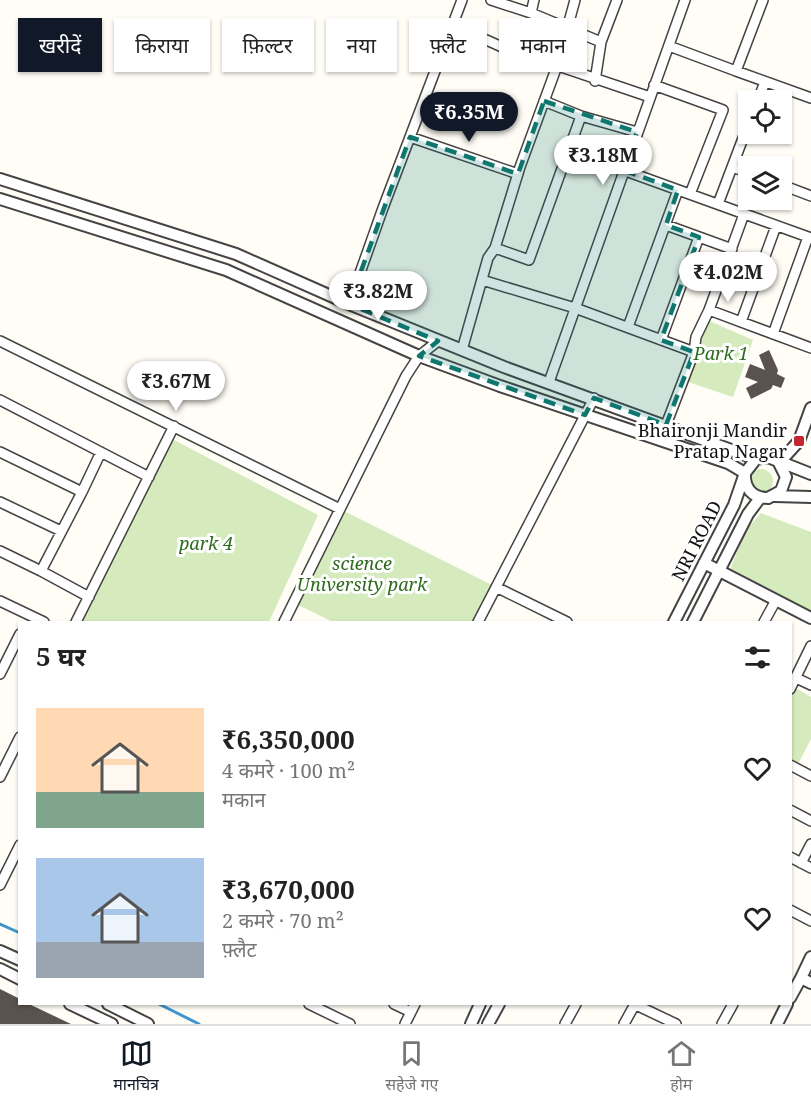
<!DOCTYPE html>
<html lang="hi">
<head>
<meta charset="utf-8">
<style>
	:root { --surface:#fff; --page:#f6f6f6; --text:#222; --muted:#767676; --line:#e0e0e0; --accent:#111827 }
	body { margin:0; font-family:"Noto Serif","Noto Sans Devanagari",serif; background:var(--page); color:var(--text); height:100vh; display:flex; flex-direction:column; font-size:22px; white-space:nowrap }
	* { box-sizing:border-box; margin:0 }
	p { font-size:20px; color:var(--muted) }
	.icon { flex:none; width:33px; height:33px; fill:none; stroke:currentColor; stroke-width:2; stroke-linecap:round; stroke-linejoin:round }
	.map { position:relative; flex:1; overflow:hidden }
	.panel { position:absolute; left:18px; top:621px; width:774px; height:384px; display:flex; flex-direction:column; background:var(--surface); border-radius:0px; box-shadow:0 2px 4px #0004 }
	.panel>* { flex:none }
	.guide { position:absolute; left:18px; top:18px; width:776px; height:54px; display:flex; gap:12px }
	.buttons { position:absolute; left:738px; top:90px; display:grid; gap:12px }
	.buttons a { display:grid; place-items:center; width:54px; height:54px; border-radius:0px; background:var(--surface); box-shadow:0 2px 4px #0004; font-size:30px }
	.price { position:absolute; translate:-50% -51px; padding:0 14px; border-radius:21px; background:#fff; color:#222; font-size:20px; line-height:39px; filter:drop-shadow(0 2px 3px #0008) }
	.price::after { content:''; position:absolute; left:50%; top:36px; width:18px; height:14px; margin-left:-9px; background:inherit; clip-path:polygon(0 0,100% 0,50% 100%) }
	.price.selected { background:var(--accent); color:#fff }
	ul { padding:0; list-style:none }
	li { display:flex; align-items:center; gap:18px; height:150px; padding:0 18px }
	li span { display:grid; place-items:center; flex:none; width:168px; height:120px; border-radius:0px; color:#555 }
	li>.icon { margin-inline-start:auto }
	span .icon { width:72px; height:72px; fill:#fffc; stroke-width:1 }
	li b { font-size:26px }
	h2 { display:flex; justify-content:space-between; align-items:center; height:72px; padding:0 18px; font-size:26px }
	.pill { padding:0 21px; border-radius:0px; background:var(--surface); box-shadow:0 2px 4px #0004; font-size:21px; line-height:54px }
	.pill.selected { background:var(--accent); color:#fff }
	.dock { display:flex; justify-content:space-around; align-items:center; height:84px; border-top:2px solid var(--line); background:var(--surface); font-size:16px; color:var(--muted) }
	.dock a { display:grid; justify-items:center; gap:3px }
	.dock .selected { color:var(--accent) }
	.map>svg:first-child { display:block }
	.green { fill:#d5ebbd }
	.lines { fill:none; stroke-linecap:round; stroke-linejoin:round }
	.stream { stroke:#3f96cf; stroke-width:3 }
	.building { fill:#5a524d }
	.minor-casing { stroke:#444; stroke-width:12 }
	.tertiary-casing { stroke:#444; stroke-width:14 }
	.minor { stroke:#fff; stroke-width:9 }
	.tertiary { stroke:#fff; stroke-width:10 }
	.marked { fill:#0f766e; fill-opacity:0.2; stroke:#0f766e; stroke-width:4.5; stroke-dasharray:12 8; stroke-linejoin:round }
	.poi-dot { fill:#c4262e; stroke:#fff; stroke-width:2 }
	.labels { text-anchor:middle; stroke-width:6; stroke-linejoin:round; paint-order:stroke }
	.park-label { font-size:18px; font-style:italic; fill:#2f6b1f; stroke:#fff }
	.poi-label { font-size:18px; fill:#111; stroke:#fff; text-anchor:end }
	.street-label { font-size:18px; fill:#111; stroke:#fff }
</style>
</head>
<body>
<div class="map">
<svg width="811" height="1024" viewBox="0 0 811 1024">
	<rect width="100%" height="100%" fill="#fffdf5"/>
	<path class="green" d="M705 319 753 340 733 397 685 381Z
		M172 439 318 515 269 622H81Z
		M749 481a12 12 0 1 1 24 0a12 12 0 1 1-24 0Z
		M340 509 496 587 478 622H333L294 603Z
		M761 513 811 532V612L730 570 745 531Z
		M794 687 811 697V739L797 766 791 765 790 695Z"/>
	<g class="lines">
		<path class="stream" d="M0 924 20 933
			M159 1004 199 1024"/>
	</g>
	<path class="building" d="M769 350 778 370 777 374 785 378 781 388 773 385 771 389 751 399 746 388 758 382 745 377 750 364 765 370 759 355Z
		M0 989 20 999V1004H29L71 1024H0Z"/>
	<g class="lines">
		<g class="minor-casing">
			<path id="minor" d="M491 0 531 13 534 0
				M531 13 601 42 595 81
				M453 25 502 47 650 97
				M567 29 575 0
				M601 42 617 0
				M669 46 736 71 763 0
				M736 71 811 98
				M654 85 723 110 690 194
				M758 100 765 82
				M581 116 637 132
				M410 137 518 174
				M733 167 748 173
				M623 170 811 238
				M782 185 811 196
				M718 204 748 125
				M744 214 709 310 811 348
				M666 225 732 249
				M495 248 529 260 581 116 544 101
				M482 280 575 308 694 352 666 425
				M349 304 383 208 462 0
				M741 322 776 226
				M628 327 678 190
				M773 334 808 237
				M661 340 699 237
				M0 341 340 509
				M462 350 488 258 495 248 520 167 557 66
				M694 352 696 337 709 310
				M549 382 685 0
				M0 400 149 477
				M0 452 82 492 101 452
				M82 492 41 571 89 597
				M0 502 61 531
				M0 551 41 571
				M496 587 567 622
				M0 601 44 622
				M76 622 174 426
				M284 622 406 376 419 356 438 341
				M478 622 594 398
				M764 622 776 600
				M0 674 20 634
				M796 678 811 685
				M790 689 811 646
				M790 765 811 776
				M0 777 20 737
				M790 810 811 821
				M790 857 811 868
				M801 863 811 844
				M0 885 20 845
				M790 910 811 921
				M309 1004 350 1024
				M394 1004 411 1012
				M634 1004 676 1024
				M405 1024 415 1004
				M565 1024 576 1004
				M624 1024 635 1004
				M722 1024 733 1004"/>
		</g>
		<g class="tertiary-casing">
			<path id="tertiary" d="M0 179 236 254 349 304 504 367 756 459
				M0 199 226 270 419 356 500 386 728 463 745 473
				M779 463 786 477 781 491 768 498C752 498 744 488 745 473L756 459 768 457 811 474
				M779 463 799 441 811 408
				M775 496 811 497
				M704 563 811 618
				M674 622 734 505 745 473
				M693 622 748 514 760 498
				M0 951 20 960
				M0 969 20 979
				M801 978 811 957
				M790 998 801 978 811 983
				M70 1004 112 1024
				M108 1004 148 1024
				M471 1024 480 1004
				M488 1024 499 1004
				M777 1024 787 1004"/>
		</g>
		<use href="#minor" class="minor"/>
		<use href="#tertiary" class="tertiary"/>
	</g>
	<path class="marked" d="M544 101 637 132 623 170 678 190 666 225 699 237 661 340 694 352 666 425 594 398 585 415 419 356 438 341 349 304 410 137 518 174Z"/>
	<rect class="poi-dot" x="793" y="435" width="12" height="12" rx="3"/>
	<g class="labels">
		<g class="park-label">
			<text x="721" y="360">Park 1</text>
			<text x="206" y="550">park 4</text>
			<text x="362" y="570">science<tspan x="362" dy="21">University park</tspan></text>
		</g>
		<g class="poi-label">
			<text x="787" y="437">Bhaironji Mandir<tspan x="787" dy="21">Pratap Nagar</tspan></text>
		</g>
		<g class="street-label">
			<text transform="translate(697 541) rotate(-63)" y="6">NRI ROAD</text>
		</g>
	</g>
</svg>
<div class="buttons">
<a><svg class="icon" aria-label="locate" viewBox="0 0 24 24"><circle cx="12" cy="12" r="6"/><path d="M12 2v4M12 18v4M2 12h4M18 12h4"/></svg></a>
<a><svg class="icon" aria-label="layers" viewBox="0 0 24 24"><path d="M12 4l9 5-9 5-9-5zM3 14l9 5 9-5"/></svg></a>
</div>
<b class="price selected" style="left:469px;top:143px">₹6.35M</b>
<b class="price" style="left:603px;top:186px">₹3.18M</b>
<b class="price" style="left:728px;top:303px">₹4.02M</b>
<b class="price" style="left:378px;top:322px">₹3.82M</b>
<b class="price" style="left:176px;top:412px">₹3.67M</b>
<div class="guide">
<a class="pill selected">खरीदें</a>
<a class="pill">किराया</a>
<a class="pill">फ़िल्टर</a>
<a class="pill">नया</a>
<a class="pill">फ़्लैट</a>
<a class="pill">मकान</a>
</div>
<section class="panel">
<h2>5 घर<svg class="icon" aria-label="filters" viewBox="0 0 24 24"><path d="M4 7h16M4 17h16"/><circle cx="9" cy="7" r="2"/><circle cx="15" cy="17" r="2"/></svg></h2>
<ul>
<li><span style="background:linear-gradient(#ffd9b3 70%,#7fa58c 0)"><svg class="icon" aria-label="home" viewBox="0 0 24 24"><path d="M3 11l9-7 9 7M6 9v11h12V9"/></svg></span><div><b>₹6,350,000</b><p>4 कमरे · 100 m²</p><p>मकान</p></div><svg class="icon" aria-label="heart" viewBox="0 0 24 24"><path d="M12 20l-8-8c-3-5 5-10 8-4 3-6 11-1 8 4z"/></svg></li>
<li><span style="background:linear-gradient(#a9c7e8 70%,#9aa5b1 0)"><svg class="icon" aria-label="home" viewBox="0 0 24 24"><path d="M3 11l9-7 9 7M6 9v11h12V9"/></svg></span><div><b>₹3,670,000</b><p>2 कमरे · 70 m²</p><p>फ़्लैट</p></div><svg class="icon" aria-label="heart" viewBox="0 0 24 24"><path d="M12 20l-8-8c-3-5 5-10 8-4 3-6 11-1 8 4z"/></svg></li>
</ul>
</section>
</div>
<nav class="dock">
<a class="selected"><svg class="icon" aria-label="map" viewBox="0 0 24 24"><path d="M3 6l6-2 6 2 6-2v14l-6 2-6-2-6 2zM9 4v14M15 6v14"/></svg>मानचित्र</a>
<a><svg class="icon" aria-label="saved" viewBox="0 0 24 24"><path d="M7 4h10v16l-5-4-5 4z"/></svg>सहेजे गए</a>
<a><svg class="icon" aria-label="home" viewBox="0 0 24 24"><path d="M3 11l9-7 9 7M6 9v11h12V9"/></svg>होम</a>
</nav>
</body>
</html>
